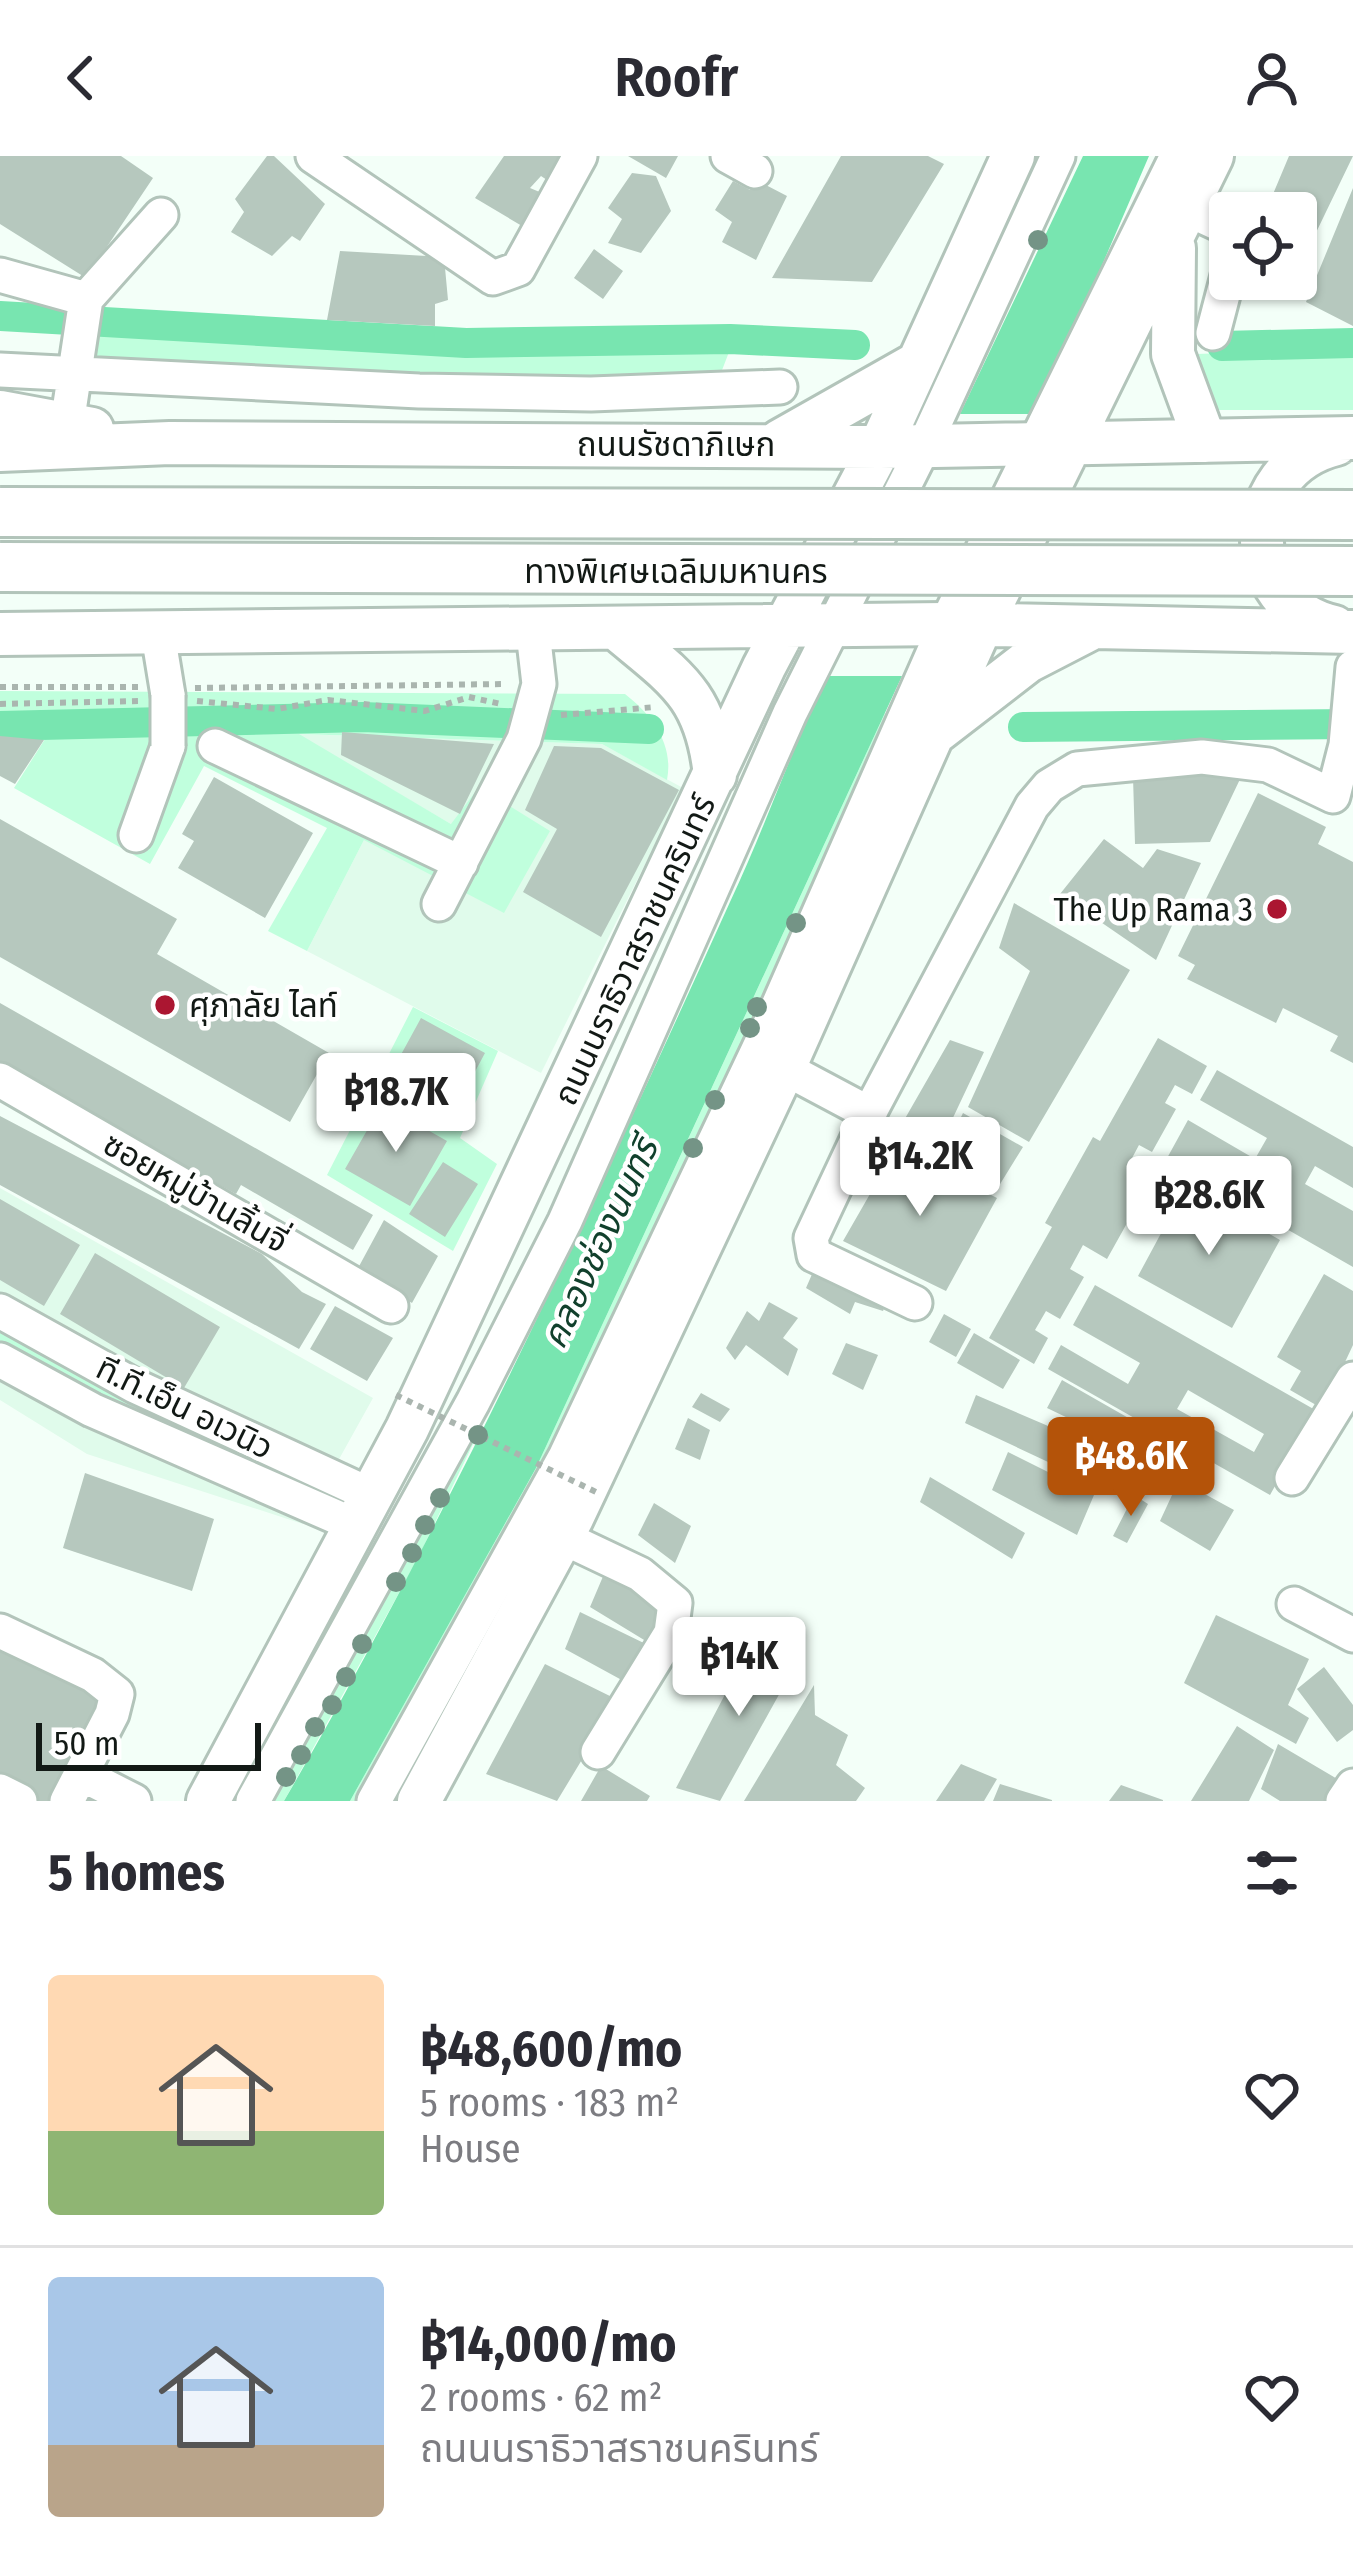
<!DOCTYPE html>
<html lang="en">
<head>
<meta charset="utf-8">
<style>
	:root { --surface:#fff; --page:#f2f2f3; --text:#2b2b33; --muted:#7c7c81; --line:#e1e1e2; --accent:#b45309 }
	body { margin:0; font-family:"Fira Sans Condensed","Noto Sans Thai",sans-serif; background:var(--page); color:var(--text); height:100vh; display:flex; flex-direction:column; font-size:45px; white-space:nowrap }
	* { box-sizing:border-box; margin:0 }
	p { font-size:39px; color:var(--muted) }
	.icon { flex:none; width:66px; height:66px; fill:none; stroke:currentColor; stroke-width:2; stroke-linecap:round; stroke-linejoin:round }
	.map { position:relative; height:1645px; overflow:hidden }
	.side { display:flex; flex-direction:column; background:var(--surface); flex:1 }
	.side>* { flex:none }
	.tools { position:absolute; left:1209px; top:36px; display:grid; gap:24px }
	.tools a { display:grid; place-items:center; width:108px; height:108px; border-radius:12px; background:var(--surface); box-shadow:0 3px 9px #0004; font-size:60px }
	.scale { position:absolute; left:36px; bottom:30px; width:225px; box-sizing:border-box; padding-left:12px; border:6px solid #121915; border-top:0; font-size:33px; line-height:42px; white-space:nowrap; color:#121915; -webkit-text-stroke:9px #fff; paint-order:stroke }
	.price { position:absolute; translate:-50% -102px; padding:0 27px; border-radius:12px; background:#fff; color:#222; font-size:39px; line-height:78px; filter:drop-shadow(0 3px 6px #0008) }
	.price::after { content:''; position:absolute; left:50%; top:72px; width:36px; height:27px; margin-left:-18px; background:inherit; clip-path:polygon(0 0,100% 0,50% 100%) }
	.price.selected { background:var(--accent); color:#fff }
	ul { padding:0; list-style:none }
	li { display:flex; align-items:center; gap:36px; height:300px; padding:0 48px }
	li+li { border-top:3px solid var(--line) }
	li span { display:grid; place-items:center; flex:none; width:336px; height:240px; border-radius:12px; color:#555 }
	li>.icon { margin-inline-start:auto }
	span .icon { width:144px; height:144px; fill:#fffc; stroke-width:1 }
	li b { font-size:51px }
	h2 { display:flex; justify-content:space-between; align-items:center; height:144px; padding:0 48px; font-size:51px }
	header { display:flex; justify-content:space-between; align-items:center; height:156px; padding:0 48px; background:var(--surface); font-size:54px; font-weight:600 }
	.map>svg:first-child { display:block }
	.built { fill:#e0fbeb }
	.green { fill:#c0ffdd }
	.water { fill:#78e5b0 }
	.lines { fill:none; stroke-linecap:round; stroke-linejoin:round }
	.canal { stroke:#78e5b0; stroke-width:30 }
	.building { fill:#b6c8be; fill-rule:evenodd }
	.minor-casing { stroke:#b2c4ba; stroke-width:39 }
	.major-casing { stroke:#b2c4ba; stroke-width:48 }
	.path { stroke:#aab5af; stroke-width:6; stroke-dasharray:6 6; stroke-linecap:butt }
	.minor { stroke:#fff; stroke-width:33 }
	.major { stroke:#fff; stroke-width:42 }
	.minor-bridge-casing { stroke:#b2c4ba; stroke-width:39; stroke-linecap:butt }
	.highway-bridge-casing { stroke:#b2c4ba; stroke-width:54; stroke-linecap:butt }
	.path-bridge { stroke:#aab5af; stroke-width:6; stroke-dasharray:6 6; stroke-linecap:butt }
	.minor-bridge { stroke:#fff; stroke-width:33 }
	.highway-bridge { stroke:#fff; stroke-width:48 }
	.tree { fill:#749486 }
	.poi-dot { fill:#ab1631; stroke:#fff; stroke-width:4.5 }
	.labels { text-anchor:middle; stroke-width:9; stroke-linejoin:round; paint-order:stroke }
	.street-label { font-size:33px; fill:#121915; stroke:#fff }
	.poi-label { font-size:33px; fill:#121915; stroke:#fff; text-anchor:end }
	.water-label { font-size:36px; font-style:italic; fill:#11402c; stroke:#fff }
</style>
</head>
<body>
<header><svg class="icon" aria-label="back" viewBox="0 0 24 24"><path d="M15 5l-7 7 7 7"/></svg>Roofr<svg class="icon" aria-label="person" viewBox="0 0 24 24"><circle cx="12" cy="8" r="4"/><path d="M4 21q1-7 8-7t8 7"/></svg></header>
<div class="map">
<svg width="1353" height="1645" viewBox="0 0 1353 1645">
	<rect width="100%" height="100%" fill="#f3fff8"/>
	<path class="built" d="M296 578 602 588 683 632 541 917 307 795 364 684 451 668Z
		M0 1032 373 1242 303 1368 87 1298 0 1244Z"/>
	<path class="green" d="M88 173 536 194 729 196 709 248 81 237Z
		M1353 193V254H1218L1198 240 1196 198Z
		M0 535 625 538C652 559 674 588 667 624L602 588 299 578 451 668 479 631 550 675 504 757 364 684 307 795 268 775 327 672 204 610 150 708 14 632 52 572 0 571Z
		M885 557 897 563 604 1199 366 1645H350L536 1312Z
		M413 851 498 895 460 982 497 1008 453 1095 327 1019Z
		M0 1166 246 1295 247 1303 239 1310 82 1236 0 1189Z
		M501 1230 415 1408 284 1645H260L476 1255Z"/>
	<path class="water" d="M1083 0H1149L1038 258H960Z
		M827 520H902L536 1312 350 1645H284C452 1356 592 1050 730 746 765 672 791 594 827 520Z"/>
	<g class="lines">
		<path class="canal" d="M0 160 466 187 730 183 855 189
			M1222 190 1353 187
			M0 570 363 561 649 573
			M1023 571 1353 568"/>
	</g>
	<path class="building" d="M0 0H121L153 22 86 122 0 68Z
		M267 0H274L325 48 300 85 292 80 272 100 231 76 244 56 235 43Z
		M504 0H563L550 26 541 20 530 32 542 37 522 70 475 42Z
		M628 0H678L666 22Z
		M841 0H928L944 8 872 126 772 122Z
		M1289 0H1353L1296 118V57H1265Z
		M632 17 656 20 671 55 641 97 608 87 622 63 608 52Z
		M754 23 787 40 756 104 722 86 732 66 715 54 733 25 750 34Z
		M1353 32V170L1306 146Z
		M594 93 623 115 603 143 574 122Z
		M340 95 444 101 448 144 435 148V170L327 164Z
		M342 576 494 588 460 658 341 599Z
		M0 580 44 584 15 628 0 620Z
		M554 590 601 592 679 634 601 781 523 736 557 673 525 654Z
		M1242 619 1210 686 1135 688 1133 621Z
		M214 621 313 677 265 762 178 712 194 685 182 678Z
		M1258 637 1326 671 1318 688 1353 706V907L1330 895 1338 880 1283 852 1276 867 1187 823 1195 809 1178 800Z
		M0 663 177 763 157 798 329 897 290 966 0 801Z
		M1104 683 1143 712 1157 693 1201 707 1156 804 1060 738Z
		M1014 747 1130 814 1029 986 968 951 1030 815 999 792Z
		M0 847 373 1059 353 1094 241 1029 236 1038 0 909Z
		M421 862 485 897 463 938 432 921 414 955 380 937Z
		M1158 882 1207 910 1192 938 1175 929 1165 947 1176 953 1152 996 1139 989 1131 1004 1155 1017 1107 1103 1083 1089 1070 1113 1084 1121 1060 1163 1046 1155 1035 1174 1048 1182 1034 1208 989 1182 1052 1071 1045 1067 1093 981 1100 985Z
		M950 884 984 896 934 1002 895 980Z
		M1217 914 1353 991V1032L1315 1010 1305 1028 1353 1055V1111L1166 1004 1188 964 1255 1003 1267 982 1200 944Z
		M382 948 447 985 410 1050 345 1013Z
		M963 957 1023 991 997 1033 941 1002Z
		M0 960 262 1098 302 1136 326 1148 299 1193 0 1029Z
		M897 991 997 1042 946 1135 843 1085Z
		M443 1006 478 1028 445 1081 409 1058Z
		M1186 1031 1280 1084 1232 1172 1138 1120Z
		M0 1043 80 1089 44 1150 0 1124Z
		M384 1064 438 1100 412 1147 357 1114Z
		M823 1093 895 1125 883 1155 855 1146 850 1158 806 1132Z
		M95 1097 220 1171 184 1232 60 1158Z
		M1324 1118 1353 1135V1189L1323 1253 1290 1234 1301 1215 1277 1201Z
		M1095 1129 1317 1255 1270 1339 1048 1213 1061 1189 1128 1228 1140 1207 1073 1169ZM1188 1234 1264 1278 1254 1296 1177 1253Z
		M769 1146 798 1162 783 1182 798 1193 788 1220 746 1189 735 1204 726 1192 747 1155 759 1165Z
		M335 1150 393 1182 367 1225 310 1193Z
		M944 1158 971 1173 956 1201 929 1186Z
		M974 1177 1020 1204 1003 1233 957 1207Z
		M846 1187 878 1199 863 1234 832 1218Z
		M1062 1224 1146 1272 1139 1296 1047 1252Z
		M701 1237 730 1253 720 1266 692 1251Z
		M976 1239 1137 1308 1123 1341 965 1267Z
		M688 1262 710 1274 700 1304 675 1293Z
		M1008 1296 1094 1339 1077 1379 992 1334Z
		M85 1317 214 1363 192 1435 63 1392Z
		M930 1321 1025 1377 1012 1403 920 1346Z
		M1179 1324 1234 1354 1210 1395 1160 1365Z
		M1134 1339 1148 1348 1127 1387 1113 1380Z
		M654 1347 691 1370 675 1407 638 1379Z
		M610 1404 675 1447 654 1490 590 1451Z
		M580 1456 652 1491 629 1528 565 1493Z
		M1216 1459 1309 1503 1288 1549 1309 1562 1296 1588 1184 1527Z
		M754 1483 802 1497 720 1645 676 1632Z
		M0 1489 107 1536 52 1645H32L0 1629Z
		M545 1508 618 1544 557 1645 486 1618Z
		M1324 1511 1353 1549V1574L1337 1586 1297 1533Z
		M814 1529 815 1559 848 1579 836 1609 865 1632 856 1645H744Z
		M1237 1570 1274 1594 1249 1645H1191Z
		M1278 1588 1339 1624 1325 1645H1280L1261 1633Z
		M961 1608 997 1623 984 1645H936Z
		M601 1610 650 1640 647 1645H581Z
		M1000 1628 1052 1644V1645H993Z
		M1121 1629 1163 1644V1645H1109Z"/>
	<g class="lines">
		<g class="minor-casing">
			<path id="minor" d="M313 0 493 122 518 113 580 0
				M728 0 755 15
				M1187 53 1230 73
				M0 119 86 143 67 268
				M86 143 161 59
				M1213 177 1230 112
				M0 214 419 235 591 238 780 231
				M158 478 168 539
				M215 590 461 707
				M136 679 168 590
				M439 748 524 583 539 528 533 476
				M784 912 861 953 873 950 1032 650 1049 630 1077 613 1202 601 1268 609 1333 640 1346 589 1353 511
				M0 924 391 1150
				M873 950 811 1082 814 1099 915 1147
				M0 1155 135 1230 373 1340
				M0 1204 92 1254 357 1370
				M1292 1322 1353 1223
				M562 1381 640 1418 675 1447 671 1477 598 1596
				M1294 1448 1353 1479
				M0 1475 93 1519 117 1538 112 1558 67 1645
				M81 1618 134 1645
				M0 1635 20 1645
				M253 1645 473 1246 565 1065 790 557 925 288 1058 0
				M374 1645 565 1301 766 877 946 468 1177 0
				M1343 1645 1353 1630"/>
		</g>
		<g class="major-casing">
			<path id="major" d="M1174 92 1173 198 1205 285
				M0 256 92 273
				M780 285 918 207
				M0 294 170 287 880 291 1353 282
				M1334 471C1237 449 1238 312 1336 288
				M616 472C675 522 706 537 715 619
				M0 478 946 468 1353 476
				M936 576 1028 505 1088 474
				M208 1645 407 1273 764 511 880 291 1013 0
				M419 1645 572 1362 784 912 981 470 1212 0"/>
		</g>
		<path class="path" d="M0 531H140
			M195 532 506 528
			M197 545 277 553 328 544 425 555 469 541 501 548
			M0 548 140 545
			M561 559 655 551"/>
		<use href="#minor" class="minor"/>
		<use href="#major" class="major"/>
		<g class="minor-bridge-casing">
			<path id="minor-bridge" d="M168 539V590"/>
		</g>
		<g class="highway-bridge-casing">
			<path id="highway-bridge" d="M0 356 1353 359
				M0 411 1353 415"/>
		</g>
		<path class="path-bridge" d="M396 1239 600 1338"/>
		<use href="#minor-bridge" class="minor-bridge"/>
		<use href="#highway-bridge" class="highway-bridge"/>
	</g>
	<g class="tree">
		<circle cx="1038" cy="84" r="10"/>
		<circle cx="796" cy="767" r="10"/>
		<circle cx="757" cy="851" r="10"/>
		<circle cx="750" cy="872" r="10"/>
		<circle cx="715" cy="944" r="10"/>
		<circle cx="693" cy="992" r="10"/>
		<circle cx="478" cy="1279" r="10"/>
		<circle cx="440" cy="1342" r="10"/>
		<circle cx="425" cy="1369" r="10"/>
		<circle cx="412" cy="1397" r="10"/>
		<circle cx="396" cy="1426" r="10"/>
		<circle cx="362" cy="1488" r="10"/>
		<circle cx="346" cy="1521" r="10"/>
		<circle cx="332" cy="1549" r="10"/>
		<circle cx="315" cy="1571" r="10"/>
		<circle cx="301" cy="1599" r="10"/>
		<circle cx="286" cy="1621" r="10"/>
	</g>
	<g class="poi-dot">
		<circle cx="1277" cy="753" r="12"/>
		<circle cx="165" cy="849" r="12"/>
	</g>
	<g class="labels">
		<g class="street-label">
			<text x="676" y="300">ถนนรัชดาภิเษก</text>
			<text x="676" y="427">ทางพิเศษเฉลิมมหานคร</text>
			<text transform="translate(634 794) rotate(-65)" y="12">ถนนนราธิวาสราชนครินทร์</text>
			<text transform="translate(196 1036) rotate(30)" y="12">ซอยหมู่บ้านลิ้นจี่</text>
			<text transform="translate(185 1251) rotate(26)" y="12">ที.ที.เอ็น อเวนิว</text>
		</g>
		<g class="poi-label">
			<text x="1253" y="765">The Up Rama 3</text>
			<text x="189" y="861" text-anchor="start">ศุภาลัย ไลท์</text>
		</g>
		<g class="water-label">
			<text transform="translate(599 1087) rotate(-65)" y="13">คลองช่องนนทรี</text>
		</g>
	</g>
</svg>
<div class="tools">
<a><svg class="icon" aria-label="locate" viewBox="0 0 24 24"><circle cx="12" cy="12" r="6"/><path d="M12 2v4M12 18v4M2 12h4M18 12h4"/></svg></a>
</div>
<div class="scale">50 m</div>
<b class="price" style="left:396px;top:999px">฿18.7K</b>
<b class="price" style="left:920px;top:1063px">฿14.2K</b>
<b class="price" style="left:1209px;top:1102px">฿28.6K</b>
<b class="price selected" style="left:1131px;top:1363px">฿48.6K</b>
<b class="price" style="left:739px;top:1563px">฿14K</b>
</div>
<section class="side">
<h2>5 homes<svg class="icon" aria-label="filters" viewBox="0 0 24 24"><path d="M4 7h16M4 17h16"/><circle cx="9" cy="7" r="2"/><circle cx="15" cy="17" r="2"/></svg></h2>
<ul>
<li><span style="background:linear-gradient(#ffd9b3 65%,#8fb573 0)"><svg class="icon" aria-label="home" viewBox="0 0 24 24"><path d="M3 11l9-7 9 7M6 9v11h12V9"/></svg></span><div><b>฿48,600/mo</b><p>5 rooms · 183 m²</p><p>House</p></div><svg class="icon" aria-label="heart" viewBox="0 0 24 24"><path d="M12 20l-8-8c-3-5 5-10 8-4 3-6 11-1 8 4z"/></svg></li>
<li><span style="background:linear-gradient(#a9c7e8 70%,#b9a48a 0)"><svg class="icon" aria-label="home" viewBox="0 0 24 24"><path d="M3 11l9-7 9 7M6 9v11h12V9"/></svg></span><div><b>฿14,000/mo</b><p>2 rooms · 62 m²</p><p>ถนนนราธิวาสราชนครินทร์</p></div><svg class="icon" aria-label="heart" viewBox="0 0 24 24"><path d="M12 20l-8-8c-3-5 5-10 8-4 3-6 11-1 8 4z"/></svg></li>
</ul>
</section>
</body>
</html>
